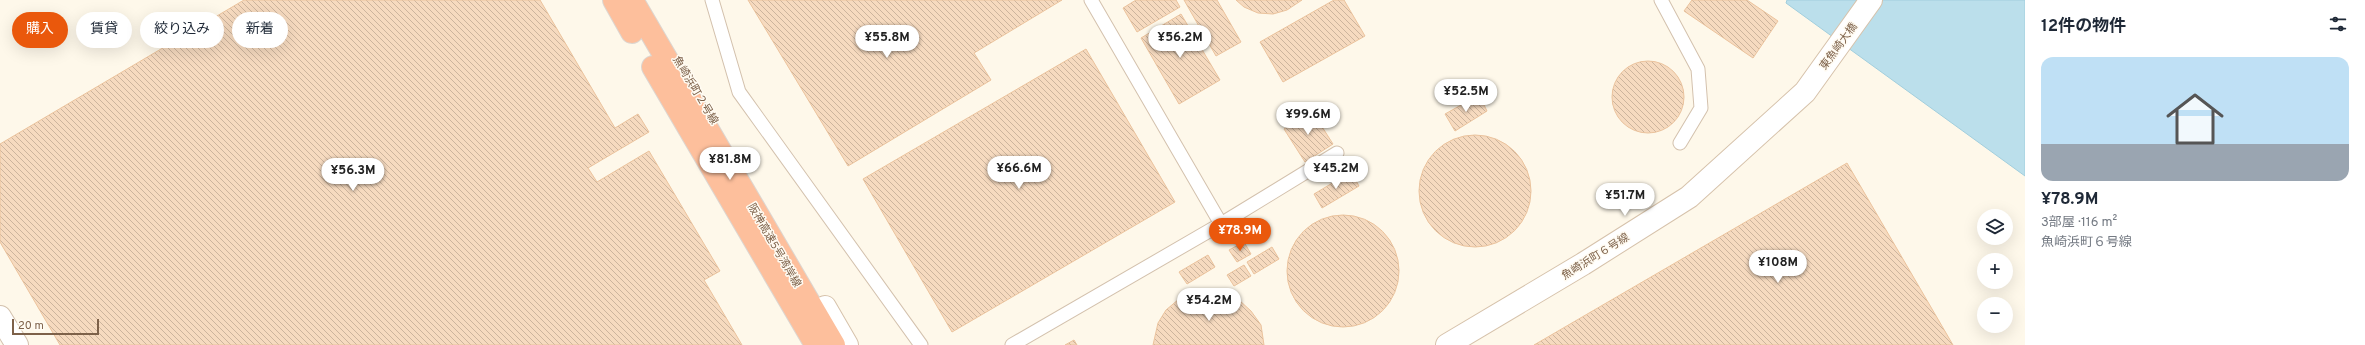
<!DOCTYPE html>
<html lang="ja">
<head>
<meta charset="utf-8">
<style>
	:root { --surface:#fff; --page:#f2f2f3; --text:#1f2937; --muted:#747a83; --accent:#ea580c }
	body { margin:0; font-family:Overpass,"Noto Sans JP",sans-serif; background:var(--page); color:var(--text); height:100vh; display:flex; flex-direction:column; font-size:15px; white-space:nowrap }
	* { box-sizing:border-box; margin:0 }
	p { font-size:13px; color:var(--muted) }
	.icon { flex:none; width:22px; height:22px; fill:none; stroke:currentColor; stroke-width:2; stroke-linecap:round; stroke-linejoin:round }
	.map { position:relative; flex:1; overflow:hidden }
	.side { display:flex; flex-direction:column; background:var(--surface); width:340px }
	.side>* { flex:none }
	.top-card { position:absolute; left:12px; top:12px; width:380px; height:36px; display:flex; gap:8px }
	.fabs { position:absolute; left:1977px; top:209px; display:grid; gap:8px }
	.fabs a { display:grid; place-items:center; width:36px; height:36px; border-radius:50%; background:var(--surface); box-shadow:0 4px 16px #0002; font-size:20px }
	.scale { position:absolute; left:12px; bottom:10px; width:87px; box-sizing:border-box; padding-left:4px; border:2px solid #7d6149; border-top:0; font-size:11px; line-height:14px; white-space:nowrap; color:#7d6149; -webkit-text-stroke:3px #fffbf2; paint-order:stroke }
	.price { position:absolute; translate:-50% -34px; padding:0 9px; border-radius:14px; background:#fff; color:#222; font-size:13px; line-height:26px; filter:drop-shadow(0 1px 2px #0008) }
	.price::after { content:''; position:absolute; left:50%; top:24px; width:12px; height:9px; margin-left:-6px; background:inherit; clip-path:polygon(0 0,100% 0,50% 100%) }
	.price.active { background:var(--accent); color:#fff }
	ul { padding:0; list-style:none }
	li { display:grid; align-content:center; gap:8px; height:212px; padding:0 16px }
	li span { display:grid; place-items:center; height:124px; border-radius:12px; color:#555 }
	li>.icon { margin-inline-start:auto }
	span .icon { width:72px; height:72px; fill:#fffc; stroke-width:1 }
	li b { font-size:17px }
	h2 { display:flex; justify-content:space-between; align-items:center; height:48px; padding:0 16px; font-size:17px }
	.chip { padding:0 14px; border-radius:18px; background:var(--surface); box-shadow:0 4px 16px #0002; font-size:14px; line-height:36px }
	.chip.active { background:var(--accent); color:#fff }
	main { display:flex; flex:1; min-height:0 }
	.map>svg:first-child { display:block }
	.water { fill:#bbdfeb; stroke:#a1cedd }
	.building { fill:url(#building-back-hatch); stroke:#ebc39d }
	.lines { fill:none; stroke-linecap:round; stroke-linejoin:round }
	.lane-casing { stroke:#d3c1ad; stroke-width:15 }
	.street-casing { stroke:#d3c1ad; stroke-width:24 }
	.secondary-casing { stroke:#d6c2ab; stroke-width:24 }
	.highway-casing { stroke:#ddd6d0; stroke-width:24 }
	.lane { stroke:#fff; stroke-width:13 }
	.street { stroke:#fff; stroke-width:22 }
	.secondary { stroke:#fff; stroke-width:22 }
	.highway { stroke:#fdbf9c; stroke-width:22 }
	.labels { text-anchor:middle; stroke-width:3; stroke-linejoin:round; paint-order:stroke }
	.street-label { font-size:11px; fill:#7d6149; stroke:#fffbf2 }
</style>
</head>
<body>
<main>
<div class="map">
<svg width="2025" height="345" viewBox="0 0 2025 345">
	<defs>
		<pattern id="building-back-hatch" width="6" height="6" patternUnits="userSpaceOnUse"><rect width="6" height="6" fill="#f6dabf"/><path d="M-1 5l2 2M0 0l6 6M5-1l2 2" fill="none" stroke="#ccb49d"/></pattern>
	</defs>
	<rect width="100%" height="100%" fill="#fef8ea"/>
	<path class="water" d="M1787 0H2025V176L1786 3Z"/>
	<path class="building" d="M244 0H540L615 128 638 114 649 132 588 168 597 182 649 151 720 271 704 280 742 345H60L0 242V144Z
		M748 0H1062L974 53 991 80 848 166Z
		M1136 0H1176L1180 7 1137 32 1123 8Z
		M1184 0H1217L1241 42 1216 56Z
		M1236 0H1302L1287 10 1273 14 1258 13 1244 7Z
		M1334 0H1344L1365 36 1283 82 1260 42Z
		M1692 0H1747L1778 21 1753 58 1684 11Z
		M1181 14 1220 80 1179 104 1141 38Z
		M1086 49 1175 202 952 332 863 179Z
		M1612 97a36 36 0 1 1 72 0a36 36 0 1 1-72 0Z
		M1479 95 1487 111 1455 131 1445 114Z
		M1312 111 1333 144 1305 162 1284 129Z
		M1419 191a56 56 0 1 1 112 0a56 56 0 1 1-112 0Z
		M1847 163 1953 345H1534Z
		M1351 172 1359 186 1322 208 1314 194Z
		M1287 271a56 56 0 1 1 112 0a56 56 0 1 1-112 0Z
		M1244 242 1251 254 1237 262 1229 250Z
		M1272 247 1279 259 1254 274 1247 262Z
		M1208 255 1215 267 1187 284 1179 272Z
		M1244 265 1251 276 1234 286 1227 275Z
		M1209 291 1225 293 1239 300 1251 311 1261 325 1264 345H1153L1158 323 1166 310 1179 299 1193 293Z
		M1074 340 1077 345H1065Z"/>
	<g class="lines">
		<g class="lane-casing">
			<path id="lane" d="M712 0 739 92 921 345
				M1091 0 1221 224
				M1661 0 1698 69 1701 108 1680 143
				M1012 345 1221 224 1337 153"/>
		</g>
		<g class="street-casing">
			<path id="street" d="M0 317 17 345"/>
		</g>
		<g class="secondary-casing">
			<path id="secondary" d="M825 307 847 345
				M1447 345 1583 264 1689 197 1805 92 1871 0"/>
		</g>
		<g class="highway-casing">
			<path id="highway" d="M614 0 632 32
				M632 0 834 345
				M653 67 816 345"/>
		</g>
		<use href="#lane" class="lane"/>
		<use href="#street" class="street"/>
		<use href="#secondary" class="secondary"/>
		<use href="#highway" class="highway"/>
	</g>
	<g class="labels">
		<g class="street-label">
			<text transform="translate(1838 46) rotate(-54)" y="4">東魚崎大橋</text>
			<text transform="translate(696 90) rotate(59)" y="4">魚崎浜町２号線</text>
			<text transform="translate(775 245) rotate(60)" y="4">阪神高速5号湾岸線</text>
			<text transform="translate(1595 256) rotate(-32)" y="4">魚崎浜町６号線</text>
		</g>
	</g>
</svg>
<div class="fabs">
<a><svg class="icon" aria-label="layers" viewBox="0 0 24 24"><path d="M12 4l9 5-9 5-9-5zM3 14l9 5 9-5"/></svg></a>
<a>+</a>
<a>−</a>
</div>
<div class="scale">20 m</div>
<b class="price" style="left:887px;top:59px">¥55.8M</b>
<b class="price" style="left:1180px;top:59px">¥56.2M</b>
<b class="price" style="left:1466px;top:113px">¥52.5M</b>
<b class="price" style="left:1308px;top:136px">¥99.6M</b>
<b class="price" style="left:730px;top:181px">¥81.8M</b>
<b class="price" style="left:1019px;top:190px">¥66.6M</b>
<b class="price" style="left:1336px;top:190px">¥45.2M</b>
<b class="price" style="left:353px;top:192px">¥56.3M</b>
<b class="price" style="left:1625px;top:217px">¥51.7M</b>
<b class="price active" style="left:1240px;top:252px">¥78.9M</b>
<b class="price" style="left:1778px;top:284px">¥108M</b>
<b class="price" style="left:1209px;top:322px">¥54.2M</b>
<div class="top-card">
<a class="chip active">購入</a>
<a class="chip">賃貸</a>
<a class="chip">絞り込み</a>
<a class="chip">新着</a>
</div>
</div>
<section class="side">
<h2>12件の物件<svg class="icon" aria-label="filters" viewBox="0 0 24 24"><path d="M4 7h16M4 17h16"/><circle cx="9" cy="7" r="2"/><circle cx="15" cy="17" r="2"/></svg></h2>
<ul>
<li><span style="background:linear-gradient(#bfe0f5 70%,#9aa5b1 0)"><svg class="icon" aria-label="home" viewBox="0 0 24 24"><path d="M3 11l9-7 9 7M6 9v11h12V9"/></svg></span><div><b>¥78.9M</b><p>3部屋 · 116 m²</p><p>魚崎浜町６号線</p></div></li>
</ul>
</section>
</main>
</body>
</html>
